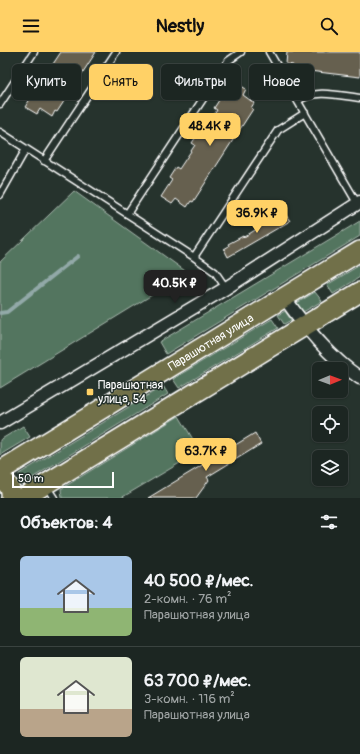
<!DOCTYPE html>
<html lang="ru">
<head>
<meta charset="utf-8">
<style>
	:root { --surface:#1c2622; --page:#29322f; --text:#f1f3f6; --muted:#a0a5a5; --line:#3a4340; --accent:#ffd166 }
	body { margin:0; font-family:Pangolin,sans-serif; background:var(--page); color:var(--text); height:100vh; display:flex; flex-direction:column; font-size:15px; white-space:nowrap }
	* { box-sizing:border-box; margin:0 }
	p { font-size:13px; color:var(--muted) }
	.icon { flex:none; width:22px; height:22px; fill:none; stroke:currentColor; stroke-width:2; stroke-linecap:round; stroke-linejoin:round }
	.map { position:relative; height:446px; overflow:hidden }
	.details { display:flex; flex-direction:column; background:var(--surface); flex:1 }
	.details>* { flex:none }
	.banner { position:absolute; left:12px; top:12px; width:336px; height:36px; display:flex; gap:8px }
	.needle { width:26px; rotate:89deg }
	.buttons { position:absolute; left:312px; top:310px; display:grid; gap:8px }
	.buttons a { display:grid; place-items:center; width:36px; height:36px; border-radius:6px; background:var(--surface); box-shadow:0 1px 3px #0004,0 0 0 1px var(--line); font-size:20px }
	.scale { position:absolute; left:12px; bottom:10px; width:102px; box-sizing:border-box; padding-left:4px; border:2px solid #fff; border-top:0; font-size:11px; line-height:14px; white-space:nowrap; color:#fff; -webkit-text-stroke:3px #26332d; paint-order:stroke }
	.price { position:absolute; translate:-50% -34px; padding:0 9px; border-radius:8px; background:var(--accent); color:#111; font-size:13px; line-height:26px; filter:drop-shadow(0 1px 2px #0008) }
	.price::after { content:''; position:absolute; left:50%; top:24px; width:12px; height:9px; margin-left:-6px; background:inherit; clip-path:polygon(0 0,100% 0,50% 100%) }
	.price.on { background:#222; color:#fff }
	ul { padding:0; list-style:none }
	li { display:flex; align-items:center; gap:12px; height:100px; padding:0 20px }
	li+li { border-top:1px solid var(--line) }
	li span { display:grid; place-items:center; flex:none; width:112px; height:80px; border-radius:6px; color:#555 }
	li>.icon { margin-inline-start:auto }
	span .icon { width:48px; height:48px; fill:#fffc; stroke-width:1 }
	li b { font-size:17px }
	h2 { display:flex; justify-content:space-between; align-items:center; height:48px; padding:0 20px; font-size:17px }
	.chip { padding:0 14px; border-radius:6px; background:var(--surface); box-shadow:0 1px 3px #0004,0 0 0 1px var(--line); font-size:14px; line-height:36px }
	.chip.on { background:var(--accent); color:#111 }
	header { display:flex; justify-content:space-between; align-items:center; height:52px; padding:0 20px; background:var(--accent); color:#111; font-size:18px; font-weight:700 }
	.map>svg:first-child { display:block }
	.green { fill:#53755f; stroke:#a9baaf }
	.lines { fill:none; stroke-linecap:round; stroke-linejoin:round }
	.stream { stroke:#92a9a8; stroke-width:4 }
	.building { fill:#66614f; stroke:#fff }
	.service-casing { stroke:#fff; stroke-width:9 }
	.minor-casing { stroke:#fff; stroke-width:15 }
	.primary-casing { stroke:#fff; stroke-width:22 }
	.service { stroke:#26332d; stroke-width:6 }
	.minor { stroke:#26332d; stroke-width:12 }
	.primary { stroke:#71704a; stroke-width:19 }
	.poi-dot { fill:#ffd166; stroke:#26332d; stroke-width:1.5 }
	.labels { text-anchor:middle; stroke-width:3; stroke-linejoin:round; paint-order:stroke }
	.street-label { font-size:12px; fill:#fff; stroke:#26332d }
	.poi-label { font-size:12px; fill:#fff; stroke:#26332d; text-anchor:start }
</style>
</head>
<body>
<header><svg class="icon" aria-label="menu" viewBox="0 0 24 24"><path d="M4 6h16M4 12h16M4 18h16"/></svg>Nestly<svg class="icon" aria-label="search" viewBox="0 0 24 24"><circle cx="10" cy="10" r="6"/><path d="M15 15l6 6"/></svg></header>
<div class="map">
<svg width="360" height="446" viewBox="0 0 360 446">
	<rect width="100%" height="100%" fill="#26332d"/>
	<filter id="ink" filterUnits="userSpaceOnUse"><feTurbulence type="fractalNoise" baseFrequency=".025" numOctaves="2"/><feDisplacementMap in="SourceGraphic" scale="8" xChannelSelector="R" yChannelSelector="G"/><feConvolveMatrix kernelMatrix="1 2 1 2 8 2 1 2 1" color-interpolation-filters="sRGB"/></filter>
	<g filter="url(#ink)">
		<path class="green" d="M74 139 188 221 0 336V210Z
			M360 169V184L166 302 159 290Z
			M360 213V225L333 242 327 233Z
			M315 240 322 249 303 260 297 251Z
			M285 259 291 268 284 272 278 263Z
			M272 267 278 276 179 336 173 327Z
			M163 334 168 342 24 431 19 422Z
			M179 364 200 399 121 446H62L61 437Z
			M23 374 30 385 0 403V388Z"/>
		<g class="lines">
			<path class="stream" d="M0 261 7 260 78 204"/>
		</g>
		<path class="building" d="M61 0H96L57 60 55 59 52 65 40 57 37 62 25 55 36 38 33 36 40 25 43 27Z
			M287 0H360V25L292 17 293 13 286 12Z
			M235 30 246 37 243 43 254 51 251 56 253 57 193 150 191 149 187 155 176 147 172 152 161 145 172 128 169 126 176 115 179 117 195 93 192 91 199 80 202 82 217 58 214 56 221 45 224 47Z
			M284 160 290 169 228 205 224 197 229 194 228 192 243 184 244 185Z
			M255 381 261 392 207 425 209 428 196 446H148Z"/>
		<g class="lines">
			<g class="service-casing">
				<path id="service" d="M269 0 357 151
					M298 49C315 36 341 44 360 46
					M0 52 34 0
					M0 80 194 205 215 220 226 236
					M44 109 116 0
					M0 143 26 97
					M127 162 228 9 241 0
					M194 205 278 78 305 61
					M46 434 54 446"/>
			</g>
			<g class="minor-casing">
				<path id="minor" d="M284 245C305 275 329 305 360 326
					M0 371 226 236 360 150"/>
			</g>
			<g class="primary-casing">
				<g id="primary">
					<path id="s1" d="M0 419 360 199"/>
					<path d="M0 428C8 430 12 438 11 446"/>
					<path d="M23 446 360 240"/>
				</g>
			</g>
			<use href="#service" class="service"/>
			<use href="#minor" class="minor"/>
			<use href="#primary" class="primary"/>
		</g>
	</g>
	<rect class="poi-dot" x="86" y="336" width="8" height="8" rx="2"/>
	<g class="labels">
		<g class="street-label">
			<text dy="4" stroke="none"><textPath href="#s1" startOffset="247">Парашютная улица</textPath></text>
		</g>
		<g class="poi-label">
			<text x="98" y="337">Парашютная<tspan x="98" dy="14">улица, 54</tspan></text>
		</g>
	</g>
</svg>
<div class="buttons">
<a><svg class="needle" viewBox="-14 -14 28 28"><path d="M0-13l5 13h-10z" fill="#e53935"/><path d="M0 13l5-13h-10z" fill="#a0a5a5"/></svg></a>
<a><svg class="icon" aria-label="locate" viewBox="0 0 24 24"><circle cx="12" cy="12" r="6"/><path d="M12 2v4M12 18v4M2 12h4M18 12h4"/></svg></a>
<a><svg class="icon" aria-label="layers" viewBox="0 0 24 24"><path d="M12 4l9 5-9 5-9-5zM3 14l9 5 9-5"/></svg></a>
</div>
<div class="scale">50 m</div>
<b class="price" style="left:210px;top:95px">48.4K ₽</b>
<b class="price" style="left:257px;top:182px">36.9K ₽</b>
<b class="price on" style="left:175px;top:252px">40.5K ₽</b>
<b class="price" style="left:206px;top:420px">63.7K ₽</b>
<div class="banner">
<a class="chip">Купить</a>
<a class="chip on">Снять</a>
<a class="chip">Фильтры</a>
<a class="chip">Новое</a>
</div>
</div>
<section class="details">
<h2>Объектов: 4<svg class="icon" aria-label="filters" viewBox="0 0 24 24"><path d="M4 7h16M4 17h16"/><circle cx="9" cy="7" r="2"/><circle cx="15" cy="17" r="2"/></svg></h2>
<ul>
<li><span style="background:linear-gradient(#a9c7e8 65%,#8fb573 0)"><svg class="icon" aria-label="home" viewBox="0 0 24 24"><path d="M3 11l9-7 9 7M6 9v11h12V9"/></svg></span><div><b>40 500 ₽/мес.</b><p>2-комн. · 76 m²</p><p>Парашютная улица</p></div></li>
<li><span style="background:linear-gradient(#dfe7d0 65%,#b9a48a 0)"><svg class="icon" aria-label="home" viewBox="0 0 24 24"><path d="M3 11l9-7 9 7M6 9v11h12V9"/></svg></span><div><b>63 700 ₽/мес.</b><p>3-комн. · 116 m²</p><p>Парашютная улица</p></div></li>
</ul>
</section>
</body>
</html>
